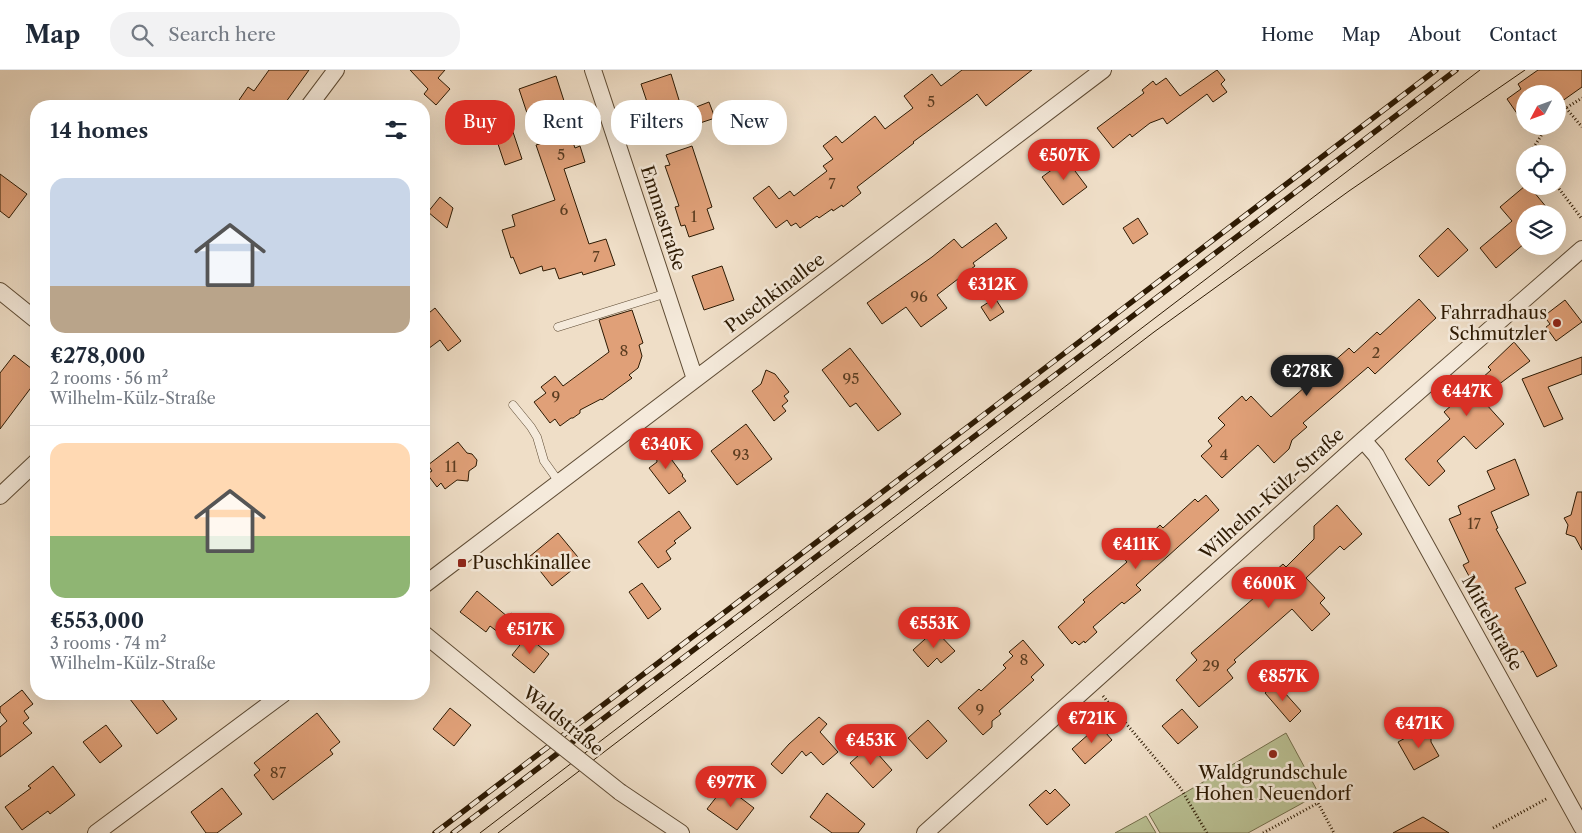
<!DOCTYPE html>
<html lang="en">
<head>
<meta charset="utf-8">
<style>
	:root { --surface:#fff; --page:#f2f2f3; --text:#1f2937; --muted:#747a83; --line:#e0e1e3; --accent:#d93025 }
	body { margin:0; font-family:"Libre Caslon Text",serif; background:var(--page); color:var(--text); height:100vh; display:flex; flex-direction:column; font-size:19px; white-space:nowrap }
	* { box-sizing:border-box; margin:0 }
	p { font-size:16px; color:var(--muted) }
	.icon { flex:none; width:28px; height:28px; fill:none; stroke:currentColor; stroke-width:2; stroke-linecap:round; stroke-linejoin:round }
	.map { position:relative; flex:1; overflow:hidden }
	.drawer { position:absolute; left:30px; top:30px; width:400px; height:600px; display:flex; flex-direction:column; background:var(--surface); border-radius:20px; box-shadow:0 5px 20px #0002 }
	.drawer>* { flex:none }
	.hud { position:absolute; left:445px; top:30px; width:475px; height:45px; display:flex; gap:10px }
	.needle { width:32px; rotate:229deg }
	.fabs { position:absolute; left:1516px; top:15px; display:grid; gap:10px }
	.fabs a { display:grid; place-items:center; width:50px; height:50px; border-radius:50%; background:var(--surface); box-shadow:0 5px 20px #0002; font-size:25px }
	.price { position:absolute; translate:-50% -42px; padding:0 11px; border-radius:18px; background:var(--accent); color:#fff; font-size:16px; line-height:32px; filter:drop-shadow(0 1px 2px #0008) }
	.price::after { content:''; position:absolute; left:50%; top:30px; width:15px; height:11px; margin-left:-8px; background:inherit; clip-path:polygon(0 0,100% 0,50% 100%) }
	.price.current { background:#222; color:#fff }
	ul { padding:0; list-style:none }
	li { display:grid; align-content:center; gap:10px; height:265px; padding:0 20px }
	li+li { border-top:1px solid var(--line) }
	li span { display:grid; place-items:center; height:155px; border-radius:15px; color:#555 }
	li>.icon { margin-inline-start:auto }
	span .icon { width:90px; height:90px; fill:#fffc; stroke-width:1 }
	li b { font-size:21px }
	h2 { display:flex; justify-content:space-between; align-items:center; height:60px; padding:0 20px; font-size:21px }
	.chip { padding:0 18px; border-radius:20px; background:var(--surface); box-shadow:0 5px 20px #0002; font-size:18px; line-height:45px }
	.chip.current { background:var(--accent); color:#fff }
	header { display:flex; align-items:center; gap:30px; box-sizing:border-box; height:70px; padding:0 25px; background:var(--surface); border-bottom:1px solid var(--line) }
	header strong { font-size:24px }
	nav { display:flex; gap:28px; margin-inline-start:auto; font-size:18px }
	.search { width:350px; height:45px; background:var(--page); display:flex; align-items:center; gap:12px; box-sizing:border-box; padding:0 18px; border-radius:20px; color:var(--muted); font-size:19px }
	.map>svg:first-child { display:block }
	.green { fill:#bac194; stroke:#746e4c }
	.building { fill:#e0a078; stroke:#2d1a03 }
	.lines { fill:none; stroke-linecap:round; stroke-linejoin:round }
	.service-casing { stroke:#5e4b34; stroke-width:9 }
	.minor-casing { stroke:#5e4b34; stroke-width:18 }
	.path { stroke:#2d1a03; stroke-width:3; stroke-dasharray:1 2.5; stroke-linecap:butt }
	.service { stroke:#f5eadb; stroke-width:8 }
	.minor { stroke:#f5eadb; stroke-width:16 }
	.tram { stroke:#2d1a03; stroke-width:1 }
	.rail-casing { stroke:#2d1a03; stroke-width:5.5 }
	.rail { stroke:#f5eadb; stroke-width:4; stroke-dasharray:11; stroke-linecap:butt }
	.minor-bridge-casing { stroke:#5e4b34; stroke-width:18; stroke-linecap:butt }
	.minor-bridge { stroke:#f5eadb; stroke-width:16 }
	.poi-dot { fill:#8f2418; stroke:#f5eadb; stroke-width:2 }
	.labels { text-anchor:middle; stroke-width:5; stroke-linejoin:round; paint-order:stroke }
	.number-label { font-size:15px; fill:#5a3c20 }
	.street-label { font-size:18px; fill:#2d1a03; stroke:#f5eadb }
	.poi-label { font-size:18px; fill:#2d1a03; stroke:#f5eadb; text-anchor:end }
</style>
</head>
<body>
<header>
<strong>Map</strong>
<div class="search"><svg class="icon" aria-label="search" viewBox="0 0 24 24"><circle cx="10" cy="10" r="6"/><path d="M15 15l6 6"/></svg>Search here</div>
<nav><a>Home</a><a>Map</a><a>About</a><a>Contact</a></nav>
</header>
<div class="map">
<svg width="1582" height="763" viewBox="0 0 1582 763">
	<rect width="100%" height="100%" fill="#efdec7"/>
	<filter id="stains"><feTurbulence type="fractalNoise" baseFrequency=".004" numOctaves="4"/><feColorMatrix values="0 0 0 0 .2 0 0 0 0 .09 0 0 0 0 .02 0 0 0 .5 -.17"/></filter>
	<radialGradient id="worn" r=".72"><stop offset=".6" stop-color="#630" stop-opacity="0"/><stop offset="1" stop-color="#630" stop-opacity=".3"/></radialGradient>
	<path class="green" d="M1286 663 1319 724 1248 763H1160L1149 744Z
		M1146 746 1156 763H1115Z"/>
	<path class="building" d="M269 0H309L283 36H235L248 17 254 21Z
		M410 0H445L438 8 450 19 436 35 424 24 428 19Z
		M962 0H1032L986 36 977 24 975 26 913 72 914 73 857 117 861 123 843 137 842 135 833 141 832 139 819 148 817 146 800 158 796 153 791 156 787 150 776 158 753 128 769 116 779 129 790 121 794 126 827 101 823 96 833 89 823 76 836 66 842 73 875 46 885 59 913 38 904 26 932 4 941 16Z
		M1217 0 1225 10 1221 14 1227 22 1213 32 1207 24 1167 54 1163 48 1150 53 1132 67 1130 64 1113 78 1097 58 1144 23 1142 20 1153 11 1156 15 1166 8 1180 26Z
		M1538 0H1582V17L1558 34V24H1525V55L1507 29 1521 19 1518 14Z
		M671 4 683 43 654 53 641 14Z
		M556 6 565 34 528 46 519 19Z
		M709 32 715 48 691 56 686 41Z
		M512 59 522 89 505 95 495 65Z
		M570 64 575 78 580 76 585 92 564 99 589 174 606 169 615 195 583 205 582 202 559 209 555 198 543 201 542 196 520 204 513 187 511 188 502 160 515 156 512 145 555 130 536 75Z
		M692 76 712 137 707 139 714 159 689 167 685 155 681 156 675 137 679 136 665 96 670 95 666 85Z
		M1059 88 1066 89 1087 117 1063 135 1042 107 1053 99 1054 92Z
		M0 104 27 124 9 148 0 141Z
		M1525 116H1529L1552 144H1525V173L1496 198 1480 178 1512 151 1500 137Z
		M440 127 453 138 447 158 428 142Z
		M1138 148 1148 164 1133 174 1123 158Z
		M996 153 1007 168 973 193 975 196 937 225 947 238 921 257 906 237 882 254 867 233 932 187 954 169 962 178Z
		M1448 158 1468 180 1438 207 1419 186Z
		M722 196 734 230 704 240 692 206Z
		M995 228 1004 242 990 251 981 237Z
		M1419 229 1436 248 1375 304 1368 297 1303 353 1307 357 1292 370 1289 379 1274 393 1258 375 1222 408 1201 386 1212 376 1208 371 1225 355 1218 348 1242 326 1246 331 1251 326 1271 347 1349 278 1354 283 1377 262 1380 265Z
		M1565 230 1582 252 1556 271 1546 257 1550 254 1544 246Z
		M435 238 461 271 448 281 440 270 424 282V247Z
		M632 240 643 273 639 275 642 286 638 298 629 305 632 308 602 330 601 329 580 340V343L573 348H571L560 356 555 349 550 353 534 332 546 323 541 317 555 306 563 316 609 282 599 250Z
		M1514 272 1530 291 1490 321 1493 327 1486 334 1504 354 1476 379 1464 366 1437 391 1445 401 1429 416 1405 389 1450 349 1444 342 1491 300 1488 297Z
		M850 278 901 344 878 361 856 333 850 337 822 300Z
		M14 285 36 302V311L0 359V303Z
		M1582 287V304L1548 317 1563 349 1544 357 1522 309Z
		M766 300 775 304 789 322 784 326 788 331 782 336 786 341 774 351 752 321 761 314Z
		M746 354 772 389 737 415 711 381Z
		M654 366 683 405 682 406 686 411 669 424 649 398 657 392Z
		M458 372 467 383 472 384 477 390 476 396 469 401 468 411 457 410 445 419 441 413 437 417 427 404 432 401 428 395Z
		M1515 389 1529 425 1491 442 1498 458 1496 459 1526 513 1515 518 1557 596 1537 607 1523 581 1518 584 1515 579 1510 582 1463 495 1469 492 1449 449 1461 444 1458 436 1495 419 1487 401Z
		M1577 422H1582V480L1575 467 1566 464 1568 455 1564 448 1571 445Z
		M1206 425 1219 440 1136 515 1141 520 1124 534 1122 532 1093 557 1097 562 1085 573 1084 571 1079 575 1075 571 1072 574 1058 557 1085 532 1083 530 1127 492 1119 483 1130 473 1135 478 1160 455 1163 458 1195 429 1198 432Z
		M1337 435 1362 464 1344 480 1340 476 1306 508 1325 528 1320 533 1330 544 1312 561 1292 539 1234 590 1236 592 1227 600 1233 608 1199 637 1176 610 1197 590 1191 583 1271 513 1267 508 1283 494 1286 497 1314 469V456Z
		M679 441 691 458 674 471 676 473 666 481 671 489 658 498 638 472Z
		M558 463 582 492 552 516 529 487Z
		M642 513 661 539 648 549 629 522Z
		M477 521 508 547 511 543 525 554 511 572 490 556 486 562 460 542Z
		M935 560 955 581 941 593 937 588 928 597 913 580Z
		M527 566 549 584 534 603 512 585Z
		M1023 570 1044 595 1031 607 1034 610 999 641 1001 644 992 651V657L983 665 958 638 979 619 981 621 1006 598 1003 595 1013 586 1009 582Z
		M1276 613 1301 641 1290 652 1265 623Z
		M22 620 33 634 24 641 29 648 23 653 32 663 0 687V657L7 651 0 642V637Z
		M126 624H158L177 649 157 664Z
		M450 638 471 655 454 676 433 659Z
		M1182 639 1198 657 1178 674 1162 656Z
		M317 643 340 672 330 680 333 684 273 730 254 705 260 700 254 693Z
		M819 647 827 654 820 662 838 682 823 695 811 682 806 686 802 681 782 704 771 694 789 674Z
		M928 650 947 671 927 689 908 668Z
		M106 655 122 676 100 693 83 672Z
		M1099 655 1112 670 1085 694 1072 679Z
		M1420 660 1428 663 1431 668V672L1439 686 1414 700 1398 672Z
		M870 675 892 700 873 718 850 693Z
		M53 696 75 725 50 744 48 741 22 760 5 737 31 718 28 716Z
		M725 716 754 738 737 760 707 739Z
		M222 718 242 744 217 763H206L191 742Z
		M1055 719 1070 735 1047 755 1029 735 1046 720 1050 724Z
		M827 723 865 754 858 763H832L810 747Z
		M1423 747 1449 763H1393Z"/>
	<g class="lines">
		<g class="service-casing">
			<path id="service" d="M558 257 667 223
				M513 335 531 357 537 367 544 391 559 412"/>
		</g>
		<g class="minor-casing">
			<path id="minor" d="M593 0 695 309
				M309 36 336 0
				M0 221 36 250
				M1363 370 1376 385 1582 757
				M0 426 36 392
				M424 515 1103 0
				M424 564 523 645
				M620 722 681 763
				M96 763 283 624
				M925 763 1363 370 1582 179"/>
		</g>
		<path class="path" d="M1566 38 1582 57
			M1558 43 1582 28
			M1532 84 1531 82 1547 56
			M1557 116 1582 149
			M1103 626 1181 719 1207 763
			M1493 758 1548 728
			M1263 763 1318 733 1334 763"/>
		<use href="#service" class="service"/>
		<use href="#minor" class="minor"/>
		<path class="tram" d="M480 763 1480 0
			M498 763 1154 262 1349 121 1525 0"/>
		<g class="rail-casing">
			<path id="rail" d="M435 763 1436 0
				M453 763 1456 0"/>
		</g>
		<use href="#rail" class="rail"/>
		<g class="minor-bridge-casing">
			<path id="minor-bridge" d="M523 645 620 722"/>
		</g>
		<use href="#minor-bridge" class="minor-bridge"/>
	</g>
	<g class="poi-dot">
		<circle cx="1557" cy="253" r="5"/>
		<rect x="457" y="488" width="10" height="10" rx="2.5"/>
		<circle cx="1273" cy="684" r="5"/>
	</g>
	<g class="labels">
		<g class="number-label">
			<text x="931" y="37">5</text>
			<text x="561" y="90">5</text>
			<text x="832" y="119">7</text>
			<text x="564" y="145">6</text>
			<text x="694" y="152">1</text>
			<text x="596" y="192">7</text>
			<text x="919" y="232">96</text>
			<text x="624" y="286">8</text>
			<text x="1376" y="288">2</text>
			<text x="851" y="314">95</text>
			<text x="556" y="332">9</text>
			<text x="741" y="390">93</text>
			<text x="1224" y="390">4</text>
			<text x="451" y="402">11</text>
			<text x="1474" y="459">17</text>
			<text x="1024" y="595">8</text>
			<text x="1211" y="601">29</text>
			<text x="980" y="645">9</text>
			<text x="278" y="708">87</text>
		</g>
		<g class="street-label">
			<text transform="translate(663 148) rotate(72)" y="6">Emmastraße</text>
			<text transform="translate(775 223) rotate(-37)" y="6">Puschkinallee</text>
			<text transform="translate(1272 424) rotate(-42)" y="6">Wilhelm-Külz-Straße</text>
			<text transform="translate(1492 553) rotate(61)" y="6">Mittelstraße</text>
			<text transform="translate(563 651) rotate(39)" y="6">Waldstraße</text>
		</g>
		<g class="poi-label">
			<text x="1547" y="249">Fahrradhaus<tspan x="1547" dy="21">Schmutzler</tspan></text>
			<text x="472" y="499" text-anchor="start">Puschkinallee</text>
			<text x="1273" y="709" text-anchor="middle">Waldgrundschule<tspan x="1273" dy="21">Hohen Neuendorf</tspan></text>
		</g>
	</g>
	<rect width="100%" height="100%" filter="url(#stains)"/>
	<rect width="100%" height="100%" fill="url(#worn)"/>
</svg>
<div class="fabs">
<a><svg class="needle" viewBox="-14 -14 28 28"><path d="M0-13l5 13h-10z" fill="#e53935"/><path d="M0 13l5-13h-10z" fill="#747a83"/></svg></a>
<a><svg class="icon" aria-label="locate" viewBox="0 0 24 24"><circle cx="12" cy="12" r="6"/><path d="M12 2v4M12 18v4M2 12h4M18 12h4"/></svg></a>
<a><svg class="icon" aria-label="layers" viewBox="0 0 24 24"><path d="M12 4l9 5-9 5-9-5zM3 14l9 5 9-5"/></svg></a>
</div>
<b class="price" style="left:1064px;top:111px">€507K</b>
<b class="price" style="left:992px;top:240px">€312K</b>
<b class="price current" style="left:1307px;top:327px">€278K</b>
<b class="price" style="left:1467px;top:347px">€447K</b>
<b class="price" style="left:666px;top:400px">€340K</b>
<b class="price" style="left:1136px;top:500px">€411K</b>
<b class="price" style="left:1269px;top:539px">€600K</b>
<b class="price" style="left:934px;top:579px">€553K</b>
<b class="price" style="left:530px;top:585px">€517K</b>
<b class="price" style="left:1283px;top:632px">€857K</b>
<b class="price" style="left:1092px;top:674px">€721K</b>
<b class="price" style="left:1419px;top:679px">€471K</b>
<b class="price" style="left:871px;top:696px">€453K</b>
<b class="price" style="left:731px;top:738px">€977K</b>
<div class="hud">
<a class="chip current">Buy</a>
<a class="chip">Rent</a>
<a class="chip">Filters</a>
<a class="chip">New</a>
</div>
<section class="drawer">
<h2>14 homes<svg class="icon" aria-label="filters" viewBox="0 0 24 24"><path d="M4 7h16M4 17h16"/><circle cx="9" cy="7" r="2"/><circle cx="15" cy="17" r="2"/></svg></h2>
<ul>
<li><span style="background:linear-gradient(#c9d6e8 70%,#b9a48a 0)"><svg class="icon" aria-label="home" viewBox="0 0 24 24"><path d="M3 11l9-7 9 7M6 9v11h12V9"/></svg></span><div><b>€278,000</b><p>2 rooms · 56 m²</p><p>Wilhelm-Külz-Straße</p></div></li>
<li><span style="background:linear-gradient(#ffd9b3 60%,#8fb573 0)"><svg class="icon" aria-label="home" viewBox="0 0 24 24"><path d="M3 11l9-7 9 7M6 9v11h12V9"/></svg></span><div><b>€553,000</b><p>3 rooms · 74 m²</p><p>Wilhelm-Külz-Straße</p></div></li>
</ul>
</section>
</div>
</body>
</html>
